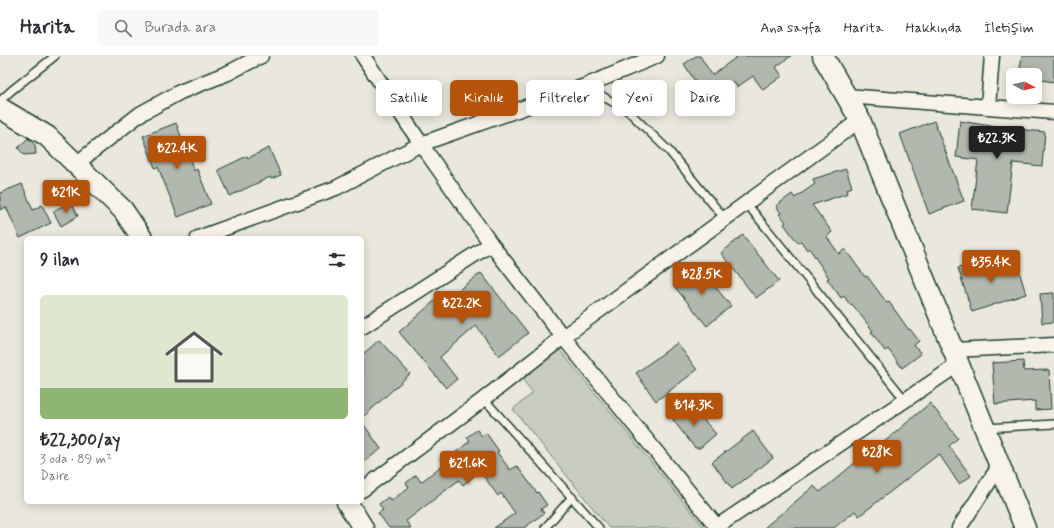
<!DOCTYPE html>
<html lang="tr">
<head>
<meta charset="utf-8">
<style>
	:root { --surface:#fff; --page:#f7f7f7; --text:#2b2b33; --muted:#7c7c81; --line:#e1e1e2; --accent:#b45309 }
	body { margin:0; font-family:Mynerve,sans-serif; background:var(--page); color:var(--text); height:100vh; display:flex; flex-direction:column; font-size:15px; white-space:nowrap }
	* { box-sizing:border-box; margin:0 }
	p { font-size:13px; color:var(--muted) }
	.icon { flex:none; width:22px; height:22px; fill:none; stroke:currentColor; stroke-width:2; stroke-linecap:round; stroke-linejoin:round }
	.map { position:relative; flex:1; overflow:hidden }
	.drawer { position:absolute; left:24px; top:180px; width:340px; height:268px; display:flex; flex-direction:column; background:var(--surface); border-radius:6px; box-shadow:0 2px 10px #0003 }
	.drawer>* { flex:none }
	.guide { position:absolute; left:376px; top:24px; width:380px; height:36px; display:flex; gap:8px }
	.needle { width:26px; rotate:97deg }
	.tools { position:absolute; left:1006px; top:12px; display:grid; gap:8px }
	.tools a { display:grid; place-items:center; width:36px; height:36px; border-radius:6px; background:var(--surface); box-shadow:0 2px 10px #0003; font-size:20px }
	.price { position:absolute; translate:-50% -34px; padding:0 9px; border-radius:4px; background:var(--accent); color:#fff; font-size:13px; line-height:26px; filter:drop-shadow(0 1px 2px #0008) }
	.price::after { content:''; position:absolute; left:50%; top:24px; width:12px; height:9px; margin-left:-6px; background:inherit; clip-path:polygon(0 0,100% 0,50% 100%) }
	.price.on { background:#222; color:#fff }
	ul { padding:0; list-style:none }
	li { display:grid; align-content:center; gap:8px; height:212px; padding:0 16px }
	li span { display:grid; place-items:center; height:124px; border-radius:6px; color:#555 }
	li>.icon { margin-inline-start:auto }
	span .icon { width:72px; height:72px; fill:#fffc; stroke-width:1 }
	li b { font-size:17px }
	h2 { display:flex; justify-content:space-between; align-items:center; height:48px; padding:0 16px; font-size:17px }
	.chip { padding:0 14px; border-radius:6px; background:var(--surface); box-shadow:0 2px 10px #0003; font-size:14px; line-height:36px }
	.chip.on { background:var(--accent); color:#fff }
	header { display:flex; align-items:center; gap:24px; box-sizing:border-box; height:56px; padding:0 20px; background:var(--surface); border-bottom:1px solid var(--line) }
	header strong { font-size:19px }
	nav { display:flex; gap:22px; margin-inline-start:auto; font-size:14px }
	.search { width:280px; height:36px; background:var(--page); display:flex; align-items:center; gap:10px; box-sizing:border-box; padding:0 14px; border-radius:6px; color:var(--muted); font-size:15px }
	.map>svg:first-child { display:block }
	.green { fill:#c8ccc1; stroke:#74847a }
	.building { fill:#b2b8ae; stroke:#1f3d34 }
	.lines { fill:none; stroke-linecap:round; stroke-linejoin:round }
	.lane-casing { stroke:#1f3d34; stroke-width:10 }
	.street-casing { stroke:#1f3d34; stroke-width:17 }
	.secondary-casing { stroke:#1f3d34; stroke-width:23 }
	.lane { stroke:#f7f3e8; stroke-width:7 }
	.street { stroke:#f7f3e8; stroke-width:14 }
	.secondary { stroke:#f7f3e8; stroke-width:20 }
</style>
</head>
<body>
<header>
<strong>Harita</strong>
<div class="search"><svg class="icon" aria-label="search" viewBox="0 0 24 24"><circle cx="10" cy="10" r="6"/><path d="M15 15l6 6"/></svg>Burada ara</div>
<nav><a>Ana sayfa</a><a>Harita</a><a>Hakkında</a><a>İletişim</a></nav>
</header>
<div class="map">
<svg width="1054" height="472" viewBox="0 0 1054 472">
	<rect width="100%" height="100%" fill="#eae8dd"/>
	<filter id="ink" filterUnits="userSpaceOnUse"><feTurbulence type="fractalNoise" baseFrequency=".025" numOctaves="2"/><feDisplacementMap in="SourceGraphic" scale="8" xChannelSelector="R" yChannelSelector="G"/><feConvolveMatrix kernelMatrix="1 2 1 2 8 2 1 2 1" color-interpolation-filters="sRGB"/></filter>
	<g filter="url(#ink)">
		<path class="green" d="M559 293 704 471V472H609L513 353 533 337 522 323Z"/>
		<path class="building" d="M696 0H700L712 19 738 0H791L776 11 782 20 763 34 753 20 737 31 734 26 707 44 684 8Z
			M1022 0H1054V26L1035 23V19H1019Z
			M934 65 964 145 929 158 900 78Z
			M960 65 997 71 1045 76 1042 110 1013 107 1007 157 972 153 978 104 956 101Z
			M176 67 194 115 197 113 211 148 178 161 158 111 155 112 143 80Z
			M28 82 35 89 36 98 24 99 18 92Z
			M269 92 281 119 271 123 270 121 230 140 218 114 247 100 248 102Z
			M846 113 852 131 847 133 848 137 812 149 832 176 827 181 839 198 845 193 865 221 867 220 887 247 889 246 909 274 910 273 919 285 914 289 921 298 902 312 888 293 885 295 871 276 873 275 852 248 850 249 844 240 841 242 827 223 829 222 809 192 807 194 801 185 798 187 784 168 786 166 779 158 781 157 776 150 792 138 795 142 815 128 813 123Z
			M22 128 33 154 42 149 51 167 20 182 6 151 0 154V137Z
			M71 146 78 160 61 170 53 155Z
			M743 179 779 225 756 242 721 197Z
			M985 204 988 214 1016 205 1026 238 972 256 958 212Z
			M698 210 731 250 707 270 674 230Z
			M481 217 528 277 499 300 476 270 440 301 457 323 446 332 399 276 439 241 443 246Z
			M1054 237V266L1042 267 1040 238Z
			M379 284 410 318 362 362V299Z
			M677 287 697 314 656 345 636 317Z
			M1023 305 1024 315 1049 314 1051 353 1035 354V345L995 348 992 307Z
			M930 347 958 382 949 390 971 420 959 428 939 398 859 460 855 455 834 472H764L814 430 820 436 874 391 876 393Z
			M691 349 716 378 700 392H695L673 364Z
			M362 366 381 393 362 407Z
			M477 374 482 380 486 377 499 395 497 396 510 414 517 410 537 437 538 436 547 449 541 453 544 457 524 472H494L515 457 501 437 498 440 480 415 463 429 459 424 406 465 411 472H389L378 457 383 454 379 448 388 441 391 445 409 431 406 427 416 419 421 426 444 408 440 403 449 396 452 399 470 385 467 381Z
			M753 375 773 402 732 433 712 406Z"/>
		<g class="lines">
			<g class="lane-casing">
				<path id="lane" d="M585 30 628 55 669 95 725 163
					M0 45 12 34 55 0
					M747 148 905 344
					M484 343 599 472
					M986 372 1054 368
					M545 472 572 441"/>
			</g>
			<g class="street-casing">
				<path id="street" d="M363 0 421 88 491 188 563 281 718 472
					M846 40 1054 56
					M988 51 992 0
					M76 108 140 58 180 36 228 17 261 0
					M198 182 336 132 421 88 585 30 657 0
					M362 271 491 188
					M954 294 1054 289
					M362 434 484 343 563 281 860 64
					M715 472 959 308
					M959 472 1000 409"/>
			</g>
			<g class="secondary-casing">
				<path id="secondary" d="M823 0 860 64 1025 472
					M0 52 47 80 123 154 142 182
					M347 446 363 472"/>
			</g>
			<use href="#lane" class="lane"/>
			<use href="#street" class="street"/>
			<use href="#secondary" class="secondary"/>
		</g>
	</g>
</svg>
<div class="tools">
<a><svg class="needle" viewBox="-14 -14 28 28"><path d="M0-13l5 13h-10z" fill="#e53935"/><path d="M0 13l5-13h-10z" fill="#7c7c81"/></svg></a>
</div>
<b class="price on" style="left:997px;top:104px">₺22.3K</b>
<b class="price" style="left:177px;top:114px">₺22.4K</b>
<b class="price" style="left:66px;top:158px">₺21K</b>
<b class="price" style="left:991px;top:228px">₺35.4K</b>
<b class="price" style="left:702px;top:240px">₺28.5K</b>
<b class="price" style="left:462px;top:269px">₺22.2K</b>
<b class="price" style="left:694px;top:371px">₺14.3K</b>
<b class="price" style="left:877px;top:418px">₺28K</b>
<b class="price" style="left:468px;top:429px">₺21.6K</b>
<div class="guide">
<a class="chip">Satılık</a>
<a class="chip on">Kiralık</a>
<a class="chip">Filtreler</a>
<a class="chip">Yeni</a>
<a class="chip">Daire</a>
</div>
<section class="drawer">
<h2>9 ilan<svg class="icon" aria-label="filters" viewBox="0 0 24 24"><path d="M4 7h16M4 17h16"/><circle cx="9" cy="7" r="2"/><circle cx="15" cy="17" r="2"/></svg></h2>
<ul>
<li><span style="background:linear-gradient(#dfe7d0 75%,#8fb573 0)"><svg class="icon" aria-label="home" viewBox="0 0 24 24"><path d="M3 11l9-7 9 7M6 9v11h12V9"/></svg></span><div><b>₺22,300/ay</b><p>3 oda · 89 m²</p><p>Daire</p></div></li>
</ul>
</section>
</div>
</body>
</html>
